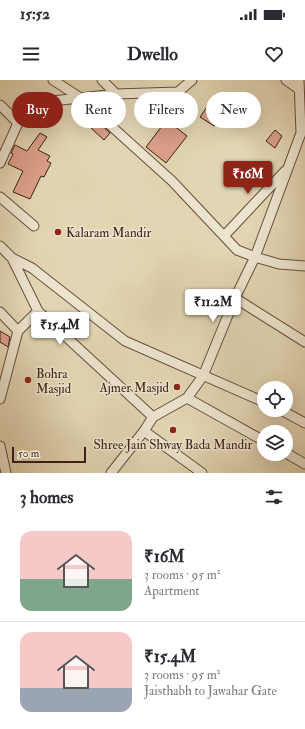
<!DOCTYPE html>
<html lang="en">
<head>
<meta charset="utf-8">
<style>
	:root { --surface:#fff; --page:#f7f7f7; --text:#2b2b33; --muted:#7c7c81; --line:#e1e1e2; --accent:#8f2418 }
	body { margin:0; font-family:"IM FELL Double Pica",serif; background:var(--page); color:var(--text); height:100vh; display:flex; flex-direction:column; font-size:15px; white-space:nowrap }
	* { box-sizing:border-box; margin:0 }
	p { font-size:13px; color:var(--muted) }
	.icon { flex:none; width:22px; height:22px; fill:none; stroke:currentColor; stroke-width:2; stroke-linecap:round; stroke-linejoin:round }
	.map { position:relative; height:393px; overflow:hidden }
	.drawer { display:flex; flex-direction:column; background:var(--surface); flex:1 }
	.drawer>* { flex:none }
	.top-card { position:absolute; left:12px; top:12px; width:281px; height:36px; display:flex; gap:8px }
	.tools { position:absolute; left:257px; top:301px; display:grid; gap:8px }
	.tools a { display:grid; place-items:center; width:36px; height:36px; border-radius:50%; background:var(--surface); box-shadow:0 4px 16px #0002; font-size:20px }
	.scale { position:absolute; left:12px; bottom:10px; width:74px; box-sizing:border-box; padding-left:4px; border:2px solid #3d2116; border-top:0; font-size:11px; line-height:14px; white-space:nowrap; color:#3d2116; -webkit-text-stroke:3px #ede4ce; paint-order:stroke }
	.price { position:absolute; translate:-50% -34px; padding:0 9px; border-radius:4px; background:#fff; color:#222; font-size:13px; line-height:26px; filter:drop-shadow(0 1px 2px #0008) }
	.price::after { content:''; position:absolute; left:50%; top:24px; width:12px; height:9px; margin-left:-6px; background:inherit; clip-path:polygon(0 0,100% 0,50% 100%) }
	.price.active { background:var(--accent); color:#fff }
	ul { padding:0; list-style:none }
	li { display:flex; align-items:center; gap:12px; height:100px; padding:0 20px }
	li+li { border-top:1px solid var(--line) }
	li span { display:grid; place-items:center; flex:none; width:112px; height:80px; border-radius:12px; color:#555 }
	li>.icon { margin-inline-start:auto }
	span .icon { width:48px; height:48px; fill:#fffc; stroke-width:1 }
	li b { font-size:17px }
	h2 { display:flex; justify-content:space-between; align-items:center; height:48px; padding:0 20px; font-size:17px }
	.chip { padding:0 14px; border-radius:18px; background:var(--surface); box-shadow:0 4px 16px #0002; font-size:14px; line-height:36px }
	.chip.active { background:var(--accent); color:#fff }
	.status { display:flex; justify-content:space-between; align-items:center; height:28px; padding:0 20px; background:var(--surface); direction:ltr }
	.status svg { height:11px; fill:currentColor }
	header { display:flex; justify-content:space-between; align-items:center; height:52px; padding:0 20px; background:var(--surface); font-size:18px; font-weight:700 }
	.map>svg:first-child { display:block }
	.building { fill:#dca08a; stroke:#3d2116 }
	.lines { fill:none; stroke-linecap:round; stroke-linejoin:round }
	.minor-casing { stroke:#664e3d; stroke-width:11 }
	.minor { stroke:#ede4ce; stroke-width:9 }
	.poi-dot { fill:#8f2418; stroke:#ede4ce; stroke-width:1.5 }
	.labels { text-anchor:middle; stroke-width:3; stroke-linejoin:round; paint-order:stroke }
	.poi-label { font-size:13px; fill:#3d2116; stroke:#ede4ce; text-anchor:start }
</style>
</head>
<body>
<div class="status"><b>15:52</b><svg viewBox="0 0 49 12"><path d="M0 12V9h3v3zM5 12V6h3v6zM10 12V3h3v9zM15 12V0h3v12zM26 1h20v11H26zM47 4h2v5h-2z"/></svg></div>
<header><svg class="icon" aria-label="menu" viewBox="0 0 24 24"><path d="M4 6h16M4 12h16M4 18h16"/></svg>Dwello<svg class="icon" aria-label="heart" viewBox="0 0 24 24"><path d="M12 20l-8-8c-3-5 5-10 8-4 3-6 11-1 8 4z"/></svg></header>
<div class="map">
<svg width="305" height="393" viewBox="0 0 305 393">
	<rect width="100%" height="100%" fill="#e3d5b3"/>
	<filter id="stains"><feTurbulence type="fractalNoise" baseFrequency=".005" numOctaves="4"/><feColorMatrix values="0 0 0 0 .2 0 0 0 0 .09 0 0 0 0 .02 0 0 0 .5 -.17"/></filter>
	<radialGradient id="worn" r=".72"><stop offset=".6" stop-color="#630" stop-opacity="0"/><stop offset="1" stop-color="#630" stop-opacity=".3"/></radialGradient>
	<path class="building" d="M141 19H150L162 26 157 33 147 26 142 34 135 29Z
		M207 27 220 37 214 46 200 37Z
		M96 40 110 53 104 60 90 47Z
		M169 42 187 56 166 83 146 67 162 46 164 48Z
		M275 50 282 56 275 68 266 61Z
		M40 53 47 57 38 70 50 76 47 81 51 83 44 97 41 96 30 119 13 112 23 91 8 84 13 74 11 73 15 65 27 71Z
		M0 251 10 257 8 267 0 262Z"/>
	<g class="lines">
		<g class="minor-casing">
			<path id="minor" d="M53 0 79 17 172 101 237 170 255 177 279 184 305 186
				M102 0 116 14
				M286 0 299 9
				M299 0 301 53
				M0 25 18 43 0 83
				M18 43 32 29 52 21 116 14 178 12 192 0
				M0 117 34 146
				M224 156 285 91
				M0 166 12 178 38 231 153 337
				M12 178 32 188 125 261 264 322
				M235 218 305 262
				M0 232 18 251
				M187 318 203 296 235 218 255 177 301 53 305 46
				M0 319 18 251 38 231
				M281 330 305 343
				M144 351 202 393
				M0 366 6 393
				M286 373 305 384
				M111 393 144 351 153 337 187 318 264 361"/>
		</g>
		<use href="#minor" class="minor"/>
	</g>
	<g class="poi-dot">
		<circle cx="58" cy="152" r="4"/>
		<circle cx="28" cy="300" r="4"/>
		<circle cx="177" cy="307" r="4"/>
		<circle cx="173" cy="350" r="4"/>
	</g>
	<g class="labels">
		<g class="poi-label">
			<text x="66" y="157">Kalaram Mandir</text>
			<text x="36" y="298">Bohra<tspan x="36" dy="15">Masjid</tspan></text>
			<text x="169" y="312" text-anchor="end">Ajmer Masjid</text>
			<text x="173" y="369" text-anchor="middle">Shree Jain Shway Bada Mandir</text>
		</g>
	</g>
	<rect width="100%" height="100%" filter="url(#stains)"/>
	<rect width="100%" height="100%" fill="url(#worn)"/>
</svg>
<div class="tools">
<a><svg class="icon" aria-label="locate" viewBox="0 0 24 24"><circle cx="12" cy="12" r="6"/><path d="M12 2v4M12 18v4M2 12h4M18 12h4"/></svg></a>
<a><svg class="icon" aria-label="layers" viewBox="0 0 24 24"><path d="M12 4l9 5-9 5-9-5zM3 14l9 5 9-5"/></svg></a>
</div>
<div class="scale">50 m</div>
<b class="price active" style="left:248px;top:115px">₹16M</b>
<b class="price" style="left:213px;top:243px">₹11.2M</b>
<b class="price" style="left:60px;top:266px">₹15.4M</b>
<div class="top-card">
<a class="chip active">Buy</a>
<a class="chip">Rent</a>
<a class="chip">Filters</a>
<a class="chip">New</a>
</div>
</div>
<section class="drawer">
<h2>3 homes<svg class="icon" aria-label="filters" viewBox="0 0 24 24"><path d="M4 7h16M4 17h16"/><circle cx="9" cy="7" r="2"/><circle cx="15" cy="17" r="2"/></svg></h2>
<ul>
<li><span style="background:linear-gradient(#f6c9c9 60%,#7fa58c 0)"><svg class="icon" aria-label="home" viewBox="0 0 24 24"><path d="M3 11l9-7 9 7M6 9v11h12V9"/></svg></span><div><b>₹16M</b><p>3 rooms · 95 m²</p><p>Apartment</p></div></li>
<li><span style="background:linear-gradient(#f6c9c9 70%,#9aa5b1 0)"><svg class="icon" aria-label="home" viewBox="0 0 24 24"><path d="M3 11l9-7 9 7M6 9v11h12V9"/></svg></span><div><b>₹15.4M</b><p>3 rooms · 95 m²</p><p>Jaisthabh to Jawahar Gate</p></div></li>
</ul>
</section>
</body>
</html>
